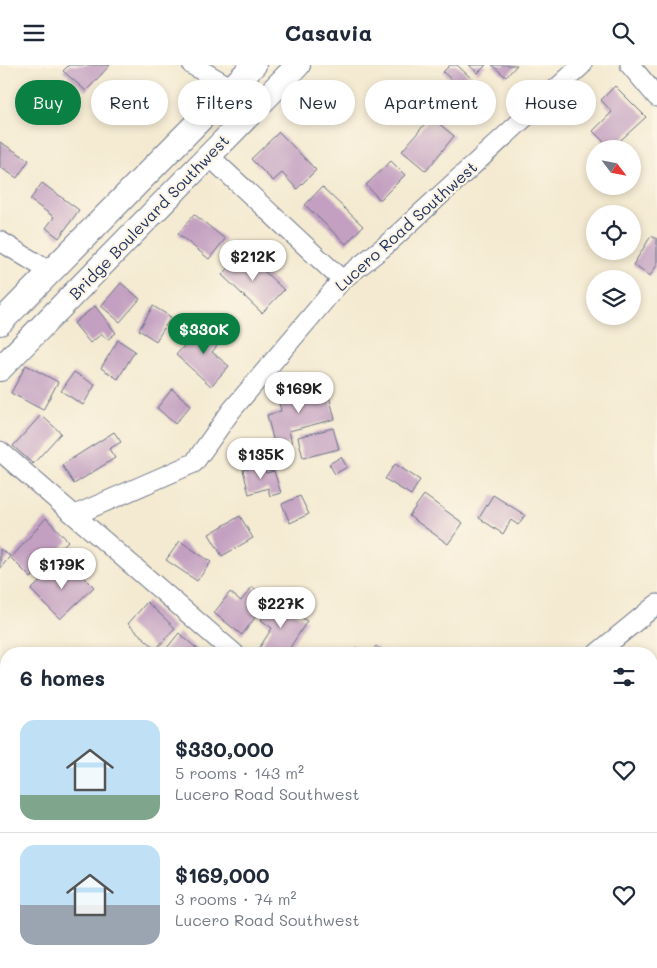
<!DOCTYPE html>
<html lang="en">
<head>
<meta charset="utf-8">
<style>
	:root { --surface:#fff; --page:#f2f2f3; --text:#1f2937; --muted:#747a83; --line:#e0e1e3; --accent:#0b8043 }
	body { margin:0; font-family:Mali,sans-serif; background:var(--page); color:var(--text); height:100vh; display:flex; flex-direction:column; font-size:19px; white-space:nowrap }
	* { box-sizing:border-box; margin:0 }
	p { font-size:16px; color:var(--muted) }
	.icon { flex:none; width:28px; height:28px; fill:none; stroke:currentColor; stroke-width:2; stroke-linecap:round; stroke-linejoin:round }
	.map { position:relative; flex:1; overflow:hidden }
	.sheet { position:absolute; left:0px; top:582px; width:658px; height:321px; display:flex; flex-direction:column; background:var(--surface); border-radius:20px 20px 0 0; box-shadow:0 2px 8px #0003 }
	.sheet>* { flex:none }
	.banner { position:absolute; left:15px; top:15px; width:628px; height:45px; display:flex; gap:10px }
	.needle { width:32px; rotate:122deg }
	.controls { position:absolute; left:586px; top:75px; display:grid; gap:10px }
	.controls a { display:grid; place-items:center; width:55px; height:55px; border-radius:50%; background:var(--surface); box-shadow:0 2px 8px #0003; font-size:25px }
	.price { position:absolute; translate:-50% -42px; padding:0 11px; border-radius:18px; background:#fff; color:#222; font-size:16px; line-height:32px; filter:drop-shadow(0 1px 2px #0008) }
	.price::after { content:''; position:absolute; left:50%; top:30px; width:15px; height:11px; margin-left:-8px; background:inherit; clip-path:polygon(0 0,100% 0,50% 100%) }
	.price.active { background:var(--accent); color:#fff }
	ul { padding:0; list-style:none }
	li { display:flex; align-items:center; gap:15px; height:125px; padding:0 20px }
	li+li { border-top:1px solid var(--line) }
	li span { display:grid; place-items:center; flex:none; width:140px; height:100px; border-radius:15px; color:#555 }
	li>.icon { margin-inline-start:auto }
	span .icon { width:60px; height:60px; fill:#fffc; stroke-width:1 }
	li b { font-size:21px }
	h2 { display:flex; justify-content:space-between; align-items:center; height:60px; padding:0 20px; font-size:21px }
	.pill { padding:0 18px; border-radius:22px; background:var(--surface); box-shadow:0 2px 8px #0003; font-size:18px; line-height:45px }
	.pill.active { background:var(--accent); color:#fff }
	header { display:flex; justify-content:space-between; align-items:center; height:65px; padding:0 20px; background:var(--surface); font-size:22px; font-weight:800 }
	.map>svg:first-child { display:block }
	.green { fill:#79d096; stroke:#4a807a }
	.building { fill:#c3a0c1 }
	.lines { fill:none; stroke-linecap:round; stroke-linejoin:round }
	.minor-casing { stroke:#677086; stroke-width:21 }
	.major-casing { stroke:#677086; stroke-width:26 }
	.minor { stroke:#fff; stroke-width:19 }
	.major { stroke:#fff; stroke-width:24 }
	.labels { text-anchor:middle; stroke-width:4.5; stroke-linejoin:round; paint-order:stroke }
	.street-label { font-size:16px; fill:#1b2f5e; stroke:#fcf5e5 }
</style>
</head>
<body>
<header><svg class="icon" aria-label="menu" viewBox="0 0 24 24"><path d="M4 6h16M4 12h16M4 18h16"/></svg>Casavia<svg class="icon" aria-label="search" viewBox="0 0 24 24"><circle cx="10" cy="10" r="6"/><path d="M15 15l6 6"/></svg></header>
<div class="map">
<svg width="657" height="903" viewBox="0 0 657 903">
	<rect width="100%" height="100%" fill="#fcf5e5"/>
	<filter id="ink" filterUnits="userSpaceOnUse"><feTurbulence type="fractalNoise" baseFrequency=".02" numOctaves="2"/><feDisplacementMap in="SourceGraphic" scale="10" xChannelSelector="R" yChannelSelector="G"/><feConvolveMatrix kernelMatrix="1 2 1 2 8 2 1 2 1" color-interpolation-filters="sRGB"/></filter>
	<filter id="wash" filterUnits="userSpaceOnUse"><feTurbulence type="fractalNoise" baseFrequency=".0096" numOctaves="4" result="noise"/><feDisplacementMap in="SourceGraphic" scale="20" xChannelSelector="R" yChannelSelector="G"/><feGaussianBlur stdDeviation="1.12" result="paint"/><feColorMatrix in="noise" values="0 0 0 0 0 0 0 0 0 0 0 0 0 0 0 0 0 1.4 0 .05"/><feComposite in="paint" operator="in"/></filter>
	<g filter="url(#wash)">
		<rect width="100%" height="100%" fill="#f4ead1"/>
		<path class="green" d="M298 898H510L508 903H294Z"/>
		<g id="blocks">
			<path class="building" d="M69 0H110L86 26 63 6Z
				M450 0H457L492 33 471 55 442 28 453 16 443 7Z
				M469 0H486L478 8Z
				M492 0H517L506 12Z
				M615 21 646 52 611 84 593 66 612 47 601 35Z
				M431 52 454 71 426 106 402 86Z
				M279 67 316 105 297 124 282 108 273 116 251 94Z
				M0 77 29 95 17 113 0 102Z
				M391 96 405 110 380 135 366 120Z
				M42 118 79 145 59 173 46 163 54 152 30 135Z
				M322 122 363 161 346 179 305 140Z
				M194 149 225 174 209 194 178 169Z
				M651 171 657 174V200L650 211 633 200Z
				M244 187 284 225 262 248 222 210Z
				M121 218 140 234 120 257 101 241Z
				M95 241 116 268 107 275 102 269 90 278 74 258Z
				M153 241 171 252 156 276 139 265Z
				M203 259 222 275 212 287 229 301 211 321 176 290Z
				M118 275 135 286 118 314 101 303Z
				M26 300 58 317 43 345 11 328Z
				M74 307 95 320 83 340 61 326Z
				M307 322 310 332 328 327 335 354 289 366 292 378 275 382 267 350 281 346 277 330Z
				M172 324 191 340 175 359 157 343Z
				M41 350 61 368 33 399 13 381Z
				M333 363 339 384 303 393 298 372Z
				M114 367 121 377 109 384 115 393 74 419 62 400Z
				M341 392 347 402 335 409 329 399Z
				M263 399 266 408 274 406 281 428 270 431 268 423 249 429 243 405Z
				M395 399 420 415 411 430 385 414Z
				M424 430 463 458 448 479 409 451Z
				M493 430 525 450 518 460 511 455 503 469 479 453Z
				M300 431 309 449 290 458 282 439Z
				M240 451 253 473 222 491 209 469Z
				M46 453 68 476 31 513 11 493Z
				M180 476 211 497 197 516 166 495Z
				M0 484 10 491 0 504Z
				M57 500 66 509 74 502 94 522 60 554 31 525Z
				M252 522 269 534 242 570 214 548 230 527 241 536Z
				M274 534 307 556 286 589H263L258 585 272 563 261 555Z
				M147 537 175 563 156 584 128 559Z
				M179 568 203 589H162Z
				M376 581 386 589H369Z
				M356 582 365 589H351Z
				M651 621 657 627 651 636Z
				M0 805 6 811V826L0 832Z
				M6 850V884L0 889V855Z
				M24 898H45L42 903H21Z
				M204 898H247L248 899 244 903H210Z"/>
		</g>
	</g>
	<g filter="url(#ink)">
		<use href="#blocks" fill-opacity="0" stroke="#677086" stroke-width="1"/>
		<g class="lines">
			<g class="minor-casing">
				<path id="minor" d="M192 0 232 23
					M630 0 657 32
					M209 91 342 215
					M0 176 49 206
					M0 386 235 589
					M75 450 194 398 231 346 342 215 385 181 582 0
					M596 589 657 539
					M0 700 6 710
					M168 898 176 903
					M276 903 280 898"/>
			</g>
			<g class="major-casing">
				<path id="major" d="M0 258 254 0
					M0 304 298 0"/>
			</g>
			<use href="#minor" class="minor"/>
			<use href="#major" class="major"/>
		</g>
	</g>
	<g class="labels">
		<g class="street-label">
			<text transform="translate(149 152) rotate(-46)" y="6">Bridge Boulevard Southwest</text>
			<text transform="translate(406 161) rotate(-42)" y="6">Lucero Road Southwest</text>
		</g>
	</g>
</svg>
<div class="controls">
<a><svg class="needle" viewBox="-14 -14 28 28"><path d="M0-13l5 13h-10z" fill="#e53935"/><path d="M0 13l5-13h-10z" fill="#747a83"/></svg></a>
<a><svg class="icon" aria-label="locate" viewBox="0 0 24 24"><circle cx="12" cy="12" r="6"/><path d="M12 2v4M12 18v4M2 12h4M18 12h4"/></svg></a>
<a><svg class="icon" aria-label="layers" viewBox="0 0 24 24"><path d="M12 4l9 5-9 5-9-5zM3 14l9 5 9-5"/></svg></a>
</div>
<b class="price" style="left:253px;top:217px">$212K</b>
<b class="price active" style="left:204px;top:290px">$330K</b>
<b class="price" style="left:299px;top:349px">$169K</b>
<b class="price" style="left:261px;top:415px">$135K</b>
<b class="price" style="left:62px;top:525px">$179K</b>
<b class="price" style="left:281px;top:564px">$227K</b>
<div class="banner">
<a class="pill active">Buy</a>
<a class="pill">Rent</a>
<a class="pill">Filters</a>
<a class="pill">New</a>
<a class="pill">Apartment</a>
<a class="pill">House</a>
</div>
<section class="sheet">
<h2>6 homes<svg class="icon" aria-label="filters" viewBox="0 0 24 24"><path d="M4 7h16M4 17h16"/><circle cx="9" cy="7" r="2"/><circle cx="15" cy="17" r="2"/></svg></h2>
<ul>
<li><span style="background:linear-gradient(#bfe0f5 75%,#7fa58c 0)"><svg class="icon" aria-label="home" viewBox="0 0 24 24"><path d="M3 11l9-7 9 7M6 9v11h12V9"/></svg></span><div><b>$330,000</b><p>5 rooms · 143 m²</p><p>Lucero Road Southwest</p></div><svg class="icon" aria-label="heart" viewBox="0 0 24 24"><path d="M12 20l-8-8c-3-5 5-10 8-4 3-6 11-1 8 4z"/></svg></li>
<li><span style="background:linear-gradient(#bfe0f5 60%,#9aa5b1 0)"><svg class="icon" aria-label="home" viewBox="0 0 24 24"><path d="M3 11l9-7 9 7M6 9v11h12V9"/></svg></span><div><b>$169,000</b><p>3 rooms · 74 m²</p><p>Lucero Road Southwest</p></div><svg class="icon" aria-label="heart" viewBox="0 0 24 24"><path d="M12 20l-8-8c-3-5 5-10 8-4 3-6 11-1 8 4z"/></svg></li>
</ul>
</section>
</div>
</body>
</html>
